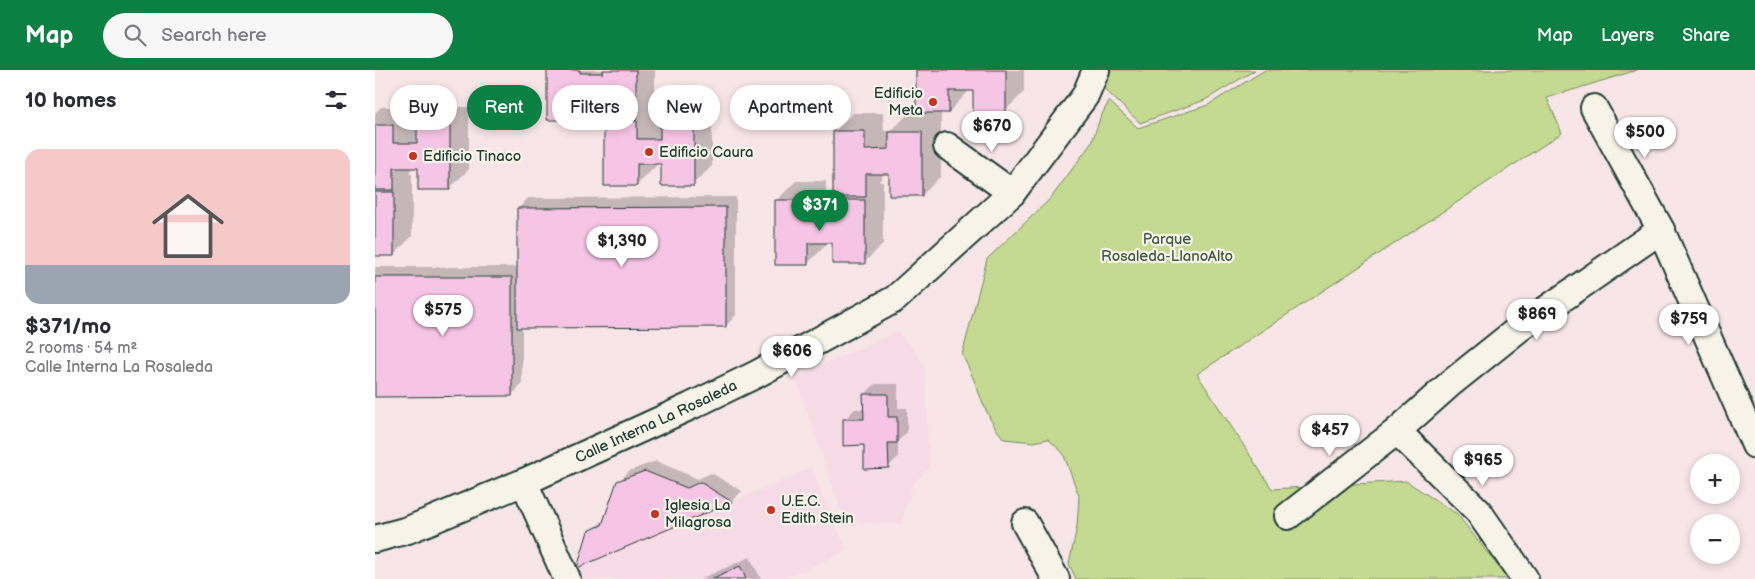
<!DOCTYPE html>
<html lang="en">
<head>
<meta charset="utf-8">
<style>
	:root { --surface:#fff; --page:#f7f7f7; --text:#2b2b33; --muted:#7c7c81; --accent:#0b8043 }
	body { margin:0; font-family:"Balsamiq Sans",sans-serif; background:var(--page); color:var(--text); height:100vh; display:flex; flex-direction:column; font-size:19px; white-space:nowrap }
	* { box-sizing:border-box; margin:0 }
	p { font-size:16px; color:var(--muted) }
	.icon { flex:none; width:28px; height:28px; fill:none; stroke:currentColor; stroke-width:2; stroke-linecap:round; stroke-linejoin:round }
	.map { position:relative; flex:1; overflow:hidden }
	.panel { display:flex; flex-direction:column; background:var(--surface); width:375px }
	.panel>* { flex:none }
	.banner { position:absolute; left:15px; top:15px; width:475px; height:45px; display:flex; gap:10px }
	.buttons { position:absolute; left:1315px; top:384px; display:grid; gap:10px }
	.buttons a { display:grid; place-items:center; width:50px; height:50px; border-radius:50%; background:var(--surface); box-shadow:0 2px 8px #0003; font-size:25px }
	.price { position:absolute; translate:-50% -42px; padding:0 11px; border-radius:18px; background:#fff; color:#222; font-size:16px; line-height:32px; filter:drop-shadow(0 1px 2px #0008) }
	.price::after { content:''; position:absolute; left:50%; top:30px; width:15px; height:11px; margin-left:-8px; background:inherit; clip-path:polygon(0 0,100% 0,50% 100%) }
	.price.active { background:var(--accent); color:#fff }
	ul { padding:0; list-style:none }
	li { display:grid; align-content:center; gap:10px; height:265px; padding:0 25px }
	li span { display:grid; place-items:center; height:155px; border-radius:15px; color:#555 }
	li>.icon { margin-inline-start:auto }
	span .icon { width:90px; height:90px; fill:#fffc; stroke-width:1 }
	li b { font-size:21px }
	h2 { display:flex; justify-content:space-between; align-items:center; height:60px; padding:0 25px; font-size:21px }
	.tag { padding:0 18px; border-radius:22px; background:var(--surface); box-shadow:0 2px 8px #0003; font-size:18px; line-height:45px }
	.tag.active { background:var(--accent); color:#fff }
	header { display:flex; align-items:center; gap:30px; box-sizing:border-box; height:70px; padding:0 25px; background:var(--accent); color:#fff }
	header strong { font-size:24px }
	nav { display:flex; gap:28px; margin-inline-start:auto; font-size:18px }
	.search { width:350px; height:45px; background:var(--page); display:flex; align-items:center; gap:12px; box-sizing:border-box; padding:0 18px; border-radius:28px; color:var(--muted); font-size:19px }
	main { display:flex; flex:1; min-height:0 }
	.map>svg:first-child { display:block }
	.built { fill:#f7dbe6 }
	.green { fill:#c4da90; stroke:#728c62 }
	.shadow { fill:#0003 }
	.building { fill:#f6c4e4; stroke:#1f3d34 }
	.lines { fill:none; stroke-linecap:round; stroke-linejoin:round }
	.minor-casing { stroke:#1f3d34; stroke-width:30 }
	.minor { stroke:#f7f3e8; stroke-width:26 }
	.poi-dot { fill:#c8321e; stroke:#f7f3e8; stroke-width:2 }
	.labels { text-anchor:middle; stroke-width:4.5; stroke-linejoin:round; paint-order:stroke }
	.poi-label { font-size:15px; fill:#1f3d34; stroke:#f7f3e8; text-anchor:start }
	.park-label { font-size:15px; fill:#405c46; stroke:#f7f3e8 }
	.street-label { font-size:15px; fill:#1f3d34; stroke:#f7f3e8 }
</style>
</head>
<body>
<header>
<strong>Map</strong>
<div class="search"><svg class="icon" aria-label="search" viewBox="0 0 24 24"><circle cx="10" cy="10" r="6"/><path d="M15 15l6 6"/></svg>Search here</div>
<nav><a>Map</a><a>Layers</a><a>Share</a></nav>
</header>
<main>
<section class="panel">
<h2>10 homes<svg class="icon" aria-label="filters" viewBox="0 0 24 24"><path d="M4 7h16M4 17h16"/><circle cx="9" cy="7" r="2"/><circle cx="15" cy="17" r="2"/></svg></h2>
<ul>
<li><span style="background:linear-gradient(#f6c9c9 75%,#9aa5b1 0)"><svg class="icon" aria-label="home" viewBox="0 0 24 24"><path d="M3 11l9-7 9 7M6 9v11h12V9"/></svg></span><div><b>$371/mo</b><p>2 rooms · 54 m²</p><p>Calle Interna La Rosaleda</p></div></li>
</ul>
</section>
<div class="map">
<svg width="1380" height="509" viewBox="0 0 1380 509">
	<rect width="100%" height="100%" fill="#f7e5e7"/>
	<filter id="ink" filterUnits="userSpaceOnUse"><feTurbulence type="fractalNoise" baseFrequency=".02" numOctaves="2"/><feDisplacementMap in="SourceGraphic" scale="10" xChannelSelector="R" yChannelSelector="G"/><feConvolveMatrix kernelMatrix="1 2 1 2 8 2 1 2 1" color-interpolation-filters="sRGB"/></filter>
	<g filter="url(#ink)">
		<path class="built" d="M522 261 542 284 550 298 554 398 537 415 526 454 470 452 421 308Z
			M436 398 472 481 407 509H177Z"/>
		<path class="green" d="M725 0H880L830 30 765 53 719 9Z
			M890 0H1262L1172 28 1187 63 822 304 897 419 1031 411 1082 444 1133 509H701L694 494 702 457 704 426 688 383 673 369 659 372 629 369C608 346 603 312 587 285L612 189 676 128 717 72 725 48 734 31 763 58 833 35Z"/>
		<path class="shadow" d="M173 0H280V30L277 33H280V51H288L306 33H337V96L318 114 287 93H281V96L262 115 231 52 233 49 230 27H224V30L205 49Z
			M542 0H649V22L630 41 599 20H592V23L574 42H566V106L547 125 516 103H509L504 112H508V174L489 193 458 171H452V174L433 193 402 130 421 111H451V129H459L463 125 459 62 478 43H508L509 61H516L534 43H542Z
			M6 37H37V55H45L62 37H94V99L75 118 44 97H37L34 104H37V166L19 185H0V43Z
			M361 127V245L351 256H147V314L137 325H0V197H143V139L153 128Z
			M500 314H523V338H532V362L523 371V387L513 397 469 350 480 339H490L489 325Z
			M281 391 323 409 336 403 367 421 357 431 204 495 214 462 230 449 243 412 254 401Z
			M375 487 386 509H325Z"/>
		<path class="building" d="M172 0H205V3H228V0H261V50H229V29H205V50H172Z
			M541 0H631V43H598V21H574V43H541Z
			M229 51H262V69H285V52L319 51V116H286V94H262V116H229Z
			M0 55H18V73H42V55H75V120H43V98H19V120H0Z
			M458 61H490V80L514 79V62H547V126H514V104H491V127H458Z
			M0 122H19V186H0Z
			M400 130H433V148H456V130H490V194H457V173H433V195H400Z
			M351 137V257L142 258V138Z
			M0 207H137V326L0 327Z
			M488 324H513V347H522V373H513L514 398 489 399V375L468 376V349H489Z
			M270 401 312 418 325 412 357 432 202 498 213 461 227 455 242 411Z
			M365 496 371 509H336Z"/>
		<g class="lines">
			<g class="minor-casing">
				<g id="minor">
					<path d="M1219 38 1286 160 1380 375"/>
					<path d="M572 76 637 123"/>
					<path d="M1022 361 1103 441 1150 509"/>
					<path d="M149 412 192 509"/>
					<path d="M913 446 1022 361 1076 313 1146 257 1286 160"/>
					<path d="M650 453 681 509"/>
					<path id="s1" d="M0 469 33 460 149 412 316 336 382 304 520 229 637 123 710 26 721 0"/>
				</g>
			</g>
			<use href="#minor" class="minor"/>
		</g>
	</g>
	<g class="poi-dot">
		<circle cx="558" cy="32" r="5"/>
		<circle cx="274" cy="82" r="5"/>
		<circle cx="38" cy="86" r="5"/>
		<circle cx="396" cy="440" r="5"/>
		<circle cx="280" cy="444" r="5"/>
	</g>
	<g class="labels">
		<g class="poi-label">
			<text x="548" y="28" text-anchor="end">Edificio<tspan x="548" dy="17">Meta</tspan></text>
			<text x="284" y="87">Edificio Caura</text>
			<text x="48" y="91">Edificio Tinaco</text>
			<text x="406" y="436">U.E.C.<tspan x="406" dy="17">Edith Stein</tspan></text>
			<text x="290" y="440">Iglesia La<tspan x="290" dy="17">Milagrosa</tspan></text>
		</g>
		<g class="park-label">
			<text x="792" y="174">Parque<tspan x="792" dy="17">Rosaleda-LlanoAlto</tspan></text>
		</g>
		<g class="street-label">
			<text dy="5" stroke="none"><textPath href="#s1" startOffset="305">Calle Interna La Rosaleda</textPath></text>
		</g>
	</g>
</svg>
<div class="buttons">
<a>+</a>
<a>−</a>
</div>
<b class="price" style="left:617px;top:83px">$670</b>
<b class="price" style="left:1270px;top:89px">$500</b>
<b class="price active" style="left:445px;top:162px">$371</b>
<b class="price" style="left:247px;top:198px">$1,390</b>
<b class="price" style="left:68px;top:267px">$575</b>
<b class="price" style="left:1162px;top:271px">$869</b>
<b class="price" style="left:1314px;top:276px">$759</b>
<b class="price" style="left:417px;top:308px">$606</b>
<b class="price" style="left:955px;top:387px">$457</b>
<b class="price" style="left:1108px;top:417px">$965</b>
<div class="banner">
<a class="tag">Buy</a>
<a class="tag active">Rent</a>
<a class="tag">Filters</a>
<a class="tag">New</a>
<a class="tag">Apartment</a>
</div>
</div>
</main>
</body>
</html>
